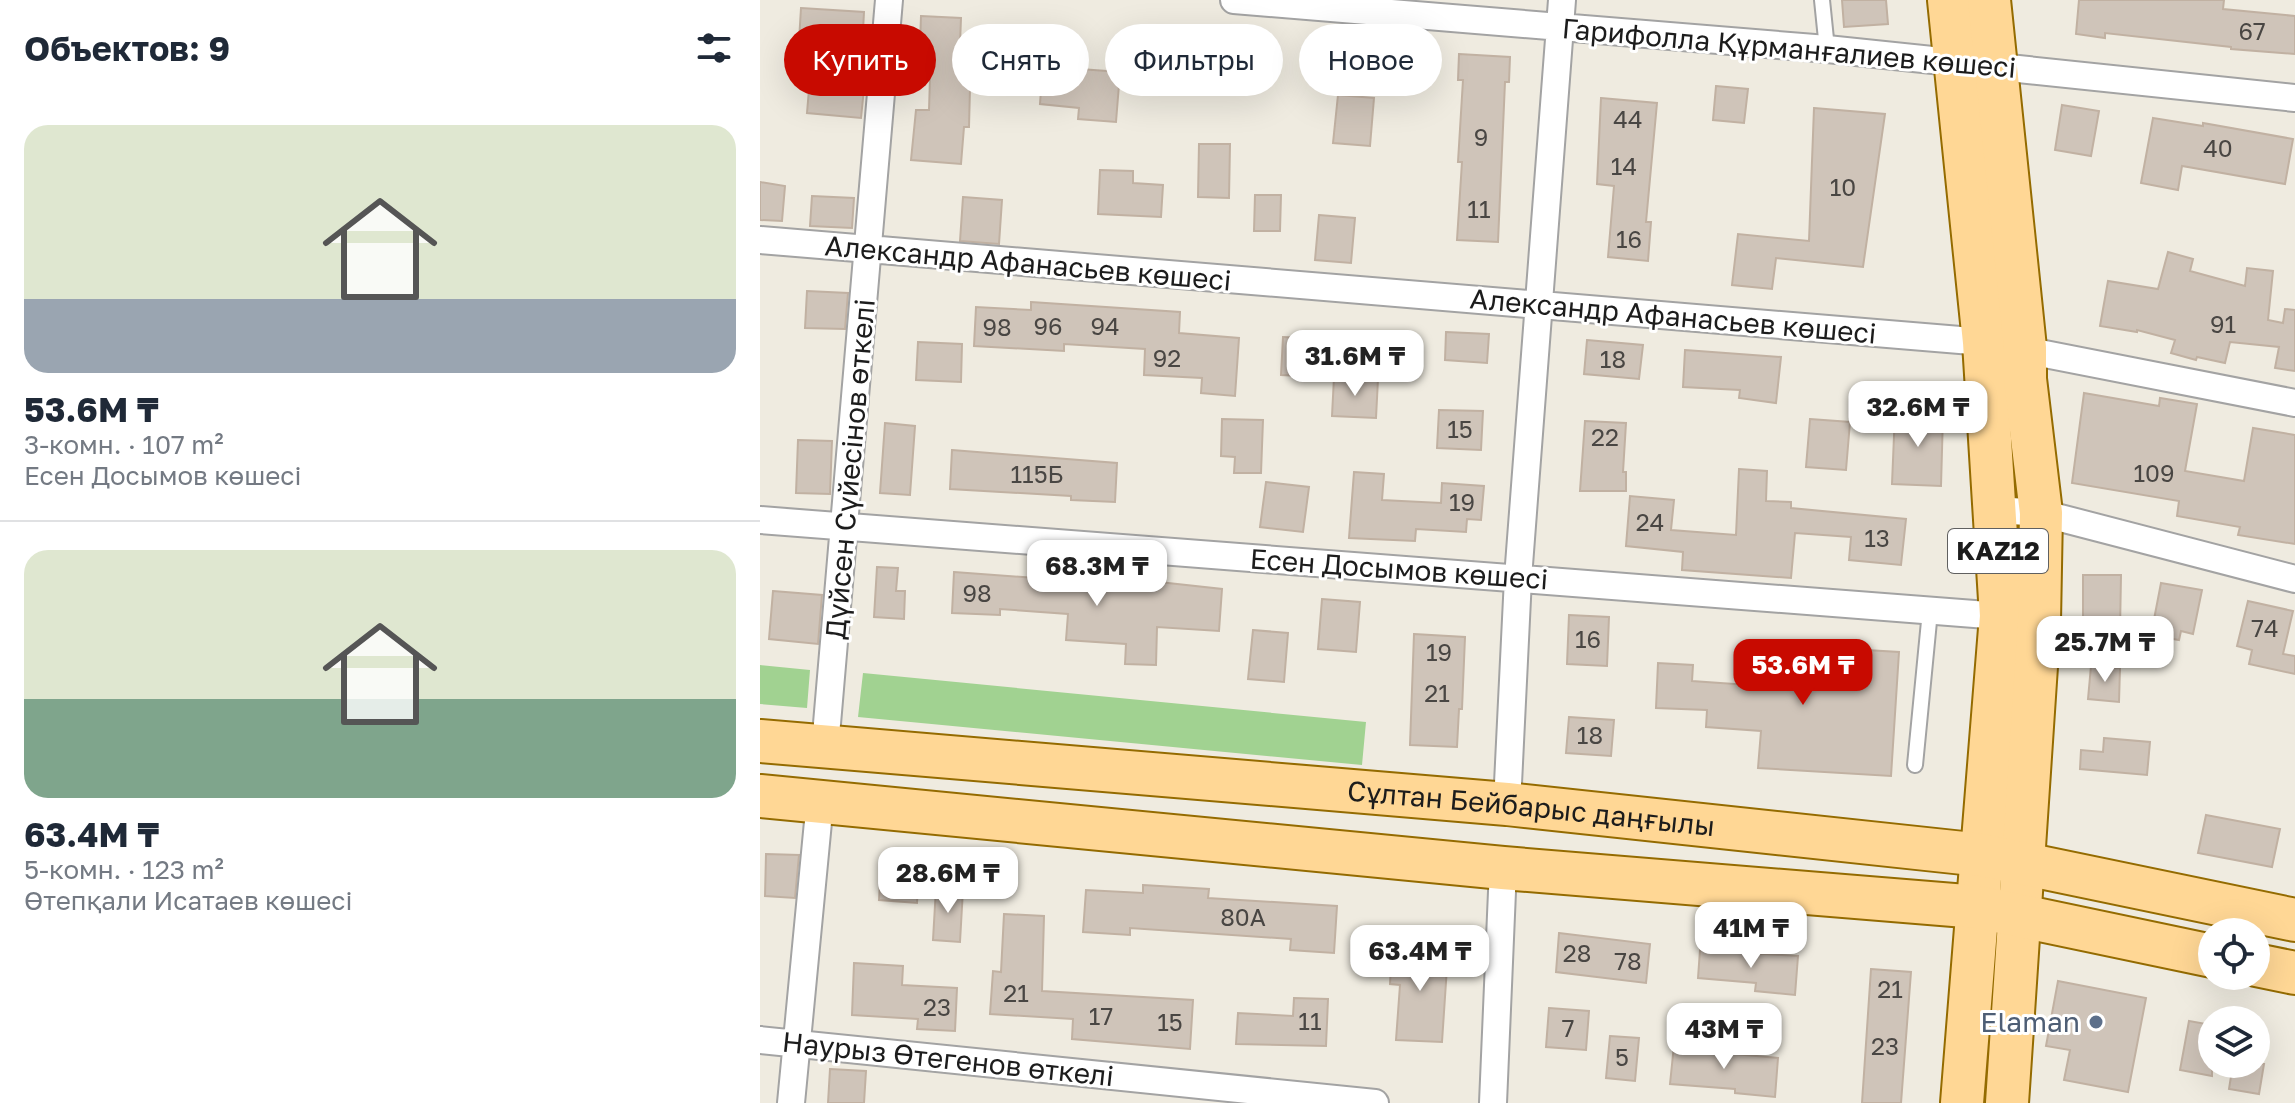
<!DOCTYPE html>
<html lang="ru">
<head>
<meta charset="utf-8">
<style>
	:root { --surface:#fff; --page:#f6f6f7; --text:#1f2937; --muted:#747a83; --line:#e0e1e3; --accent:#c80a00 }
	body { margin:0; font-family:"Golos Text",sans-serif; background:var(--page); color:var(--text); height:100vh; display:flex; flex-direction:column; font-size:30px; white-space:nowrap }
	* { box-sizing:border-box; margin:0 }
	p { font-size:26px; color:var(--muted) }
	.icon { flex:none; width:44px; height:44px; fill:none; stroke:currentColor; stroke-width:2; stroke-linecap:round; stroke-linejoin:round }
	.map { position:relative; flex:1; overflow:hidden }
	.panel { display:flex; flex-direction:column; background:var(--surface); width:760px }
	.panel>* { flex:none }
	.top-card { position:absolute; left:24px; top:24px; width:760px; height:72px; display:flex; gap:16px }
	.buttons { position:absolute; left:1438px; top:918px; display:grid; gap:16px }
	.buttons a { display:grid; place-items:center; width:72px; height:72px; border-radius:50%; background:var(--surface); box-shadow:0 8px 32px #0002; font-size:40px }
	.price { position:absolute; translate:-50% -68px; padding:0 18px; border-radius:16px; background:#fff; color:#222; font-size:26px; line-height:52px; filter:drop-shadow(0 2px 4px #0008) }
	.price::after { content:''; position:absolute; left:50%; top:48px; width:24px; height:18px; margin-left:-12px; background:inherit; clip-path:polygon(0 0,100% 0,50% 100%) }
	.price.current { background:var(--accent); color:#fff }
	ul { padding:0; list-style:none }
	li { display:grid; align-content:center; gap:16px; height:424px; padding:0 24px }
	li+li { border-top:2px solid var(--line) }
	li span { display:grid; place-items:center; height:248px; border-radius:24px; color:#555 }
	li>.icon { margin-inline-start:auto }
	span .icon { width:144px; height:144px; fill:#fffc; stroke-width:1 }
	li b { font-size:34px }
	h2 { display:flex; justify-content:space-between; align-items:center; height:96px; padding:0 24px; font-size:34px }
	.pill { padding:0 28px; border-radius:36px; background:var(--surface); box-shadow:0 8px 32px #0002; font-size:28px; line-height:72px }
	.pill.current { background:var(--accent); color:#fff }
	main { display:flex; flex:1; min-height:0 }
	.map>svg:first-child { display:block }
	.forest { fill:#a1d291 }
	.building { fill:#cfc4b9; stroke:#c1b1a2; stroke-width:2 }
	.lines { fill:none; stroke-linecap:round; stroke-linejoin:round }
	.service-casing { stroke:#a3a3a3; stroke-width:18 }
	.minor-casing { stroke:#a3a3a3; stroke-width:30 }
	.primary-casing { stroke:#946b00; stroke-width:46 }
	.service { stroke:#fff; stroke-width:14 }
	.minor { stroke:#fff; stroke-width:26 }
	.primary { stroke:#ffd795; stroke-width:42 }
	.service-dot { fill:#5c6f8a; stroke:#fff; stroke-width:3 }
	.labels { text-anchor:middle; stroke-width:6; stroke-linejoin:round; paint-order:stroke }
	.number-label { font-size:24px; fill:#494643 }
	.shield { fill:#fff; stroke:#606060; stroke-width:2 }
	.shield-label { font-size:26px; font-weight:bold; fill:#1c1c1c }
	.street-label { font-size:28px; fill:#1c1c1c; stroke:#fff }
	.service-label { font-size:28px; fill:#4e5e75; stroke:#fff; text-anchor:end }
</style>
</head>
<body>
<main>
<section class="panel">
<h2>Объектов: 9<svg class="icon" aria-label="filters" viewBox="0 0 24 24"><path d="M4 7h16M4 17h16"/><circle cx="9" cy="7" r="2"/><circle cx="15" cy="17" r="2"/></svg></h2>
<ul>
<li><span style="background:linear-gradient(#dfe7d0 70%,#9aa5b1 0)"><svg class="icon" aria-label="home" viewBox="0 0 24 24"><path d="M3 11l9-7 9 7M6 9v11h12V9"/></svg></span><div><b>53.6M ₸</b><p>3-комн. · 107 m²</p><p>Есен Досымов көшесі</p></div></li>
<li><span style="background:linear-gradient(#dfe7d0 60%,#7fa58c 0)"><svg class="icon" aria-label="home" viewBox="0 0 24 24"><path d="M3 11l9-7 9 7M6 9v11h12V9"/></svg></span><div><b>63.4M ₸</b><p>5-комн. · 123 m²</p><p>Өтепқали Исатаев көшесі</p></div></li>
</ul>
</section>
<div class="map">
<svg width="1535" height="1103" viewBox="0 0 1535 1103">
	<rect width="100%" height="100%" fill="#efebe0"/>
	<path class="forest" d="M0 665 50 670 47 708 0 704Z
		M103 673 606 722 602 765 98 717Z"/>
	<path class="building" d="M1082 0H1126L1128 24 1084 27Z
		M1319 0H1464L1463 9 1535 16V54L1471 49V47L1345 33V38L1316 34Z
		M41 8 104 12 101 68 106 69 101 118 47 113 53 42 39 41Z
		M161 16 201 18 199 70 265 72 266 65 360 72 356 122 318 119 319 108 280 104 281 90 210 88 209 127H204L201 164 151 160 156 110H169L171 46 160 45Z
		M406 38 503 42 498 86 471 84 472 68 441 67V61L406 59Z
		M699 54 750 57 749 82H745L738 242 697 240 702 162H698L703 80H698Z
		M956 86 988 89 984 123 953 120Z
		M578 95 614 98 610 146 573 143Z
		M841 98 897 103 886 222H891L888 261 848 257 854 186 837 184Z
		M1302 105 1339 111 1331 156 1295 150Z
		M1054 108 1125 114 1103 267 1016 258 1012 289 972 285 978 234 1049 241Z
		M1393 118 1443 126V123L1533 139 1525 184 1422 166 1418 190 1381 183Z
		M439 144H470L469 198 438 197Z
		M340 170 373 171V183L403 185 401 217 338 214Z
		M0 182 25 186 22 221 0 220Z
		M495 195H521L520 231H494Z
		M52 196 94 198 92 228 50 226Z
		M203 197 242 200 239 244 200 241Z
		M559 215 595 218 591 263 555 260Z
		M1408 252 1433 259 1430 271 1485 286 1487 268 1513 271 1508 320 1523 323 1525 309 1535 310V371L1515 368 1519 347 1470 342 1465 363 1437 357 1436 360 1411 353 1415 340 1377 330V332L1340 326 1348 281 1398 289Z
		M47 291 88 293 85 329 45 328Z
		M271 302 420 312 419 333 479 338 475 396 441 393 442 378 384 375 385 349 304 344V351L214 346 216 307 271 310Z
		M686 332 729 334 727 363 685 360Z
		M523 337 567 339 565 377 521 375Z
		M827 340 883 345 879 379 824 374Z
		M158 342 202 344 201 382 156 380Z
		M925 350 1021 357 1016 403 979 398 980 390 923 387Z
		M574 377 618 379 616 418 572 416Z
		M1324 393 1399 406 1400 398 1437 404 1425 471 1484 481 1493 428 1535 435V544L1478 535 1480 527 1417 516 1419 501 1312 483Z
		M679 410 723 411 721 450 677 448Z
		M1135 412 1183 415 1181 486 1132 484Z
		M462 419 503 420 501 473H474L475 457 461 456Z
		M1050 419 1090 422 1086 470 1046 467Z
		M825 421 866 423 863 472H866V491H820Z
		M125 423 155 426 150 495 120 493Z
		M38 440 72 441 70 494 36 493Z
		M192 450 357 463 355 502 311 500V496L190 489Z
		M979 469 1007 471 1006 501 1031 502V508L1146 519 1141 565 1089 560 1091 537 1035 533 1031 578 922 570 923 552 866 546 870 496 914 500 911 530 976 535Z
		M594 472 624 474 622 500 681 503 682 483 724 486 721 520 707 519 706 532 656 529 655 541 589 538Z
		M506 482 549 487 543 532 500 527Z
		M117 567 138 568 136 591H145L144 619 114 617Z
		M194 572 369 585V581L399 582 462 589 459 631 397 627 396 665 365 664 366 644 306 640 308 614 240 609V615L192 613Z
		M1323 575H1361L1360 631 1336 630 1337 618H1323Z
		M1401 583 1442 590 1433 634 1421 631 1419 640 1391 635Z
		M13 591 62 595 58 644 9 639Z
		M562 599 600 602 596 652 558 649Z
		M1488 601 1533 611 1523 654 1535 656V674L1489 664 1492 650 1477 646Z
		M809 615 849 617 847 666 807 664Z
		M493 630 528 633 524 682 488 679Z
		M654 634 705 637 702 709H699L697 747 650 745Z
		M1006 644 1139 652 1131 776 998 768 1001 731 946 727 947 710 896 708 898 663 933 665 932 681 1003 686Z
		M1331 666 1360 668 1359 702 1328 699Z
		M809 717 854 720 851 756 806 753Z
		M1344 738 1390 742 1387 775 1320 769 1321 750 1343 752Z
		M1446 815 1520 829 1512 867 1438 853Z
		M6 854 39 855 35 898 5 896Z
		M121 863 159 865 157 903 119 900Z
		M383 885 449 889 448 898 577 906 574 953 530 950 531 939 370 928V935L323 932 326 890 383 893Z
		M176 888 203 889 200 942 173 940Z
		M244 914 284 916 282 991 433 1000 430 1049 312 1039 313 1019 230 1014 233 971 241 972Z
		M799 933 890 944 886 983 796 972Z
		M632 948 688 952 682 1042 636 1040 640 985 630 984Z
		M940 950 1038 956 1035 995 995 991 996 983 938 978Z
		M94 963 143 966 142 985 197 988 195 1031 157 1029 158 1019 92 1015Z
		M1111 969 1151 972 1141 1103H1102Z
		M1298 981 1386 998 1368 1092 1304 1080 1310 1050 1286 1046Z
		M534 998 568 999 566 1046 476 1044 478 1013 533 1016Z
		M789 1008 829 1011 826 1050 786 1047Z
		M1429 1021 1452 1025V1076L1420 1070Z
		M850 1036 879 1038 875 1081 846 1078Z
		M914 1045 954 1048 953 1052 1018 1058 1015 1097 975 1093V1089L910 1084Z
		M1473 1064H1504L1499 1094 1469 1089Z
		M70 1069 106 1071 104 1103H68Z"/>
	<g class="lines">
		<g class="service-casing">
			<path id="service" d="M1062 0 1067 49
				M1155 765 1170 611"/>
		</g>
		<g class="minor-casing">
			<path id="minor" d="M474 0 1067 49 1535 98
				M0 240 1224 342 1535 403
				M1236 510 1281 513 1535 579
				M0 520 1253 617
				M65 747 129 0
				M747 804 758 578 802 0
				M0 1040 615 1103
				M31 1103 60 801
				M733 1103 743 868"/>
		</g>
		<g class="primary-casing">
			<g id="primary">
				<path d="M1189 0 1224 342 1241 616 1202 1103"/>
				<path d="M1229 0 1265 348V379L1281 513 1279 621 1247 1103"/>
				<path id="s1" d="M0 741 747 804 1222 855 1535 920"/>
				<path d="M0 796 743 868 1218 907 1452 956"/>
				<path d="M1496 965 1535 973"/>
			</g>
		</g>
		<use href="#service" class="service"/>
		<use href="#minor" class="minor"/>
		<use href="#primary" class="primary"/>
	</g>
	<circle class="service-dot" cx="1336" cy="1022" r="8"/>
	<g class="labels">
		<g class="number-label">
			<text x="1492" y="40">67</text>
			<text x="868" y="128">44</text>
			<text x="721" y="146">9</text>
			<text x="1458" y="157">40</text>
			<text x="864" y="175">14</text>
			<text x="1083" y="196">10</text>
			<text x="719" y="218">11</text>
			<text x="869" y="248">16</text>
			<text x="1463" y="333">91</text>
			<text x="288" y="335">96</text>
			<text x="345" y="335">94</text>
			<text x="237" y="336">98</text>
			<text x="407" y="367">92</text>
			<text x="853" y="368">18</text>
			<text x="700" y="438">15</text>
			<text x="845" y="446">22</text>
			<text x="1394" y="482">109</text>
			<text x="277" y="483">115Б</text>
			<text x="702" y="511">19</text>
			<text x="890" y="531">24</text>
			<text x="1117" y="547">13</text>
			<text x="217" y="602">98</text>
			<text x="1505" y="637">74</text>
			<text x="828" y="648">16</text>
			<text x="679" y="661">19</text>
			<text x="677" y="702">21</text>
			<text x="830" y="744">18</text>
			<text x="483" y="926">80А</text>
			<text x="817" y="962">28</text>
			<text x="868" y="970">78</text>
			<text x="1130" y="998">21</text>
			<text x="256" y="1002">21</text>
			<text x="177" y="1016">23</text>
			<text x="341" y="1025">17</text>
			<text x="550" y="1030">11</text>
			<text x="410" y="1031">15</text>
			<text x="808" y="1037">7</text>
			<text x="1125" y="1055">23</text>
			<text x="862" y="1066">5</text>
		</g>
		<rect class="shield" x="1188" y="529" width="100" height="44" rx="6"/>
		<g class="shield-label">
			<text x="1238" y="560">KAZ12</text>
		</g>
		<g class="street-label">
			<text transform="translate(1029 48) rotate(5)" y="10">Гарифолла Құрманғалиев көшесі</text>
			<text transform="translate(268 263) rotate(5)" y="10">Александр Афанасьев көшесі</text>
			<text transform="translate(913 316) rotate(5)" y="10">Александр Афанасьев көшесі</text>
			<text transform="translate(90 469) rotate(-85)" y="10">Дүйсен Сүйесінов өткелі</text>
			<text transform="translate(639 569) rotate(4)" y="10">Есен Досымов көшесі</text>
			<text dy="10" stroke="none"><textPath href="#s1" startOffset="774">Сұлтан Бейбарыс даңғылы</textPath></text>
			<text transform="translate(188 1059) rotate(6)" y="10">Наурыз Өтегенов өткелі</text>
		</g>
		<g class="service-label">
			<text x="1320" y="1032">Elaman</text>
		</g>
	</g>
</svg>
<div class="buttons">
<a><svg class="icon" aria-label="locate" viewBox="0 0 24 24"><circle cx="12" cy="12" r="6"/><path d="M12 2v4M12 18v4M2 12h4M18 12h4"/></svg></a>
<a><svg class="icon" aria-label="layers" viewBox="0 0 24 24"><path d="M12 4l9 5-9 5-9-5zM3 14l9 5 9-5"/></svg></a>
</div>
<b class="price" style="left:595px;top:398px">31.6M ₸</b>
<b class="price" style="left:1158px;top:449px">32.6M ₸</b>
<b class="price" style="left:337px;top:608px">68.3M ₸</b>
<b class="price" style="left:1345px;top:684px">25.7M ₸</b>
<b class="price current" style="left:1043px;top:707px">53.6M ₸</b>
<b class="price" style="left:188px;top:915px">28.6M ₸</b>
<b class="price" style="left:991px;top:970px">41M ₸</b>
<b class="price" style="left:660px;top:993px">63.4M ₸</b>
<b class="price" style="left:964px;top:1071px">43M ₸</b>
<div class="top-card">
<a class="pill current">Купить</a>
<a class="pill">Снять</a>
<a class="pill">Фильтры</a>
<a class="pill">Новое</a>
</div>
</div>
</main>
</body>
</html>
